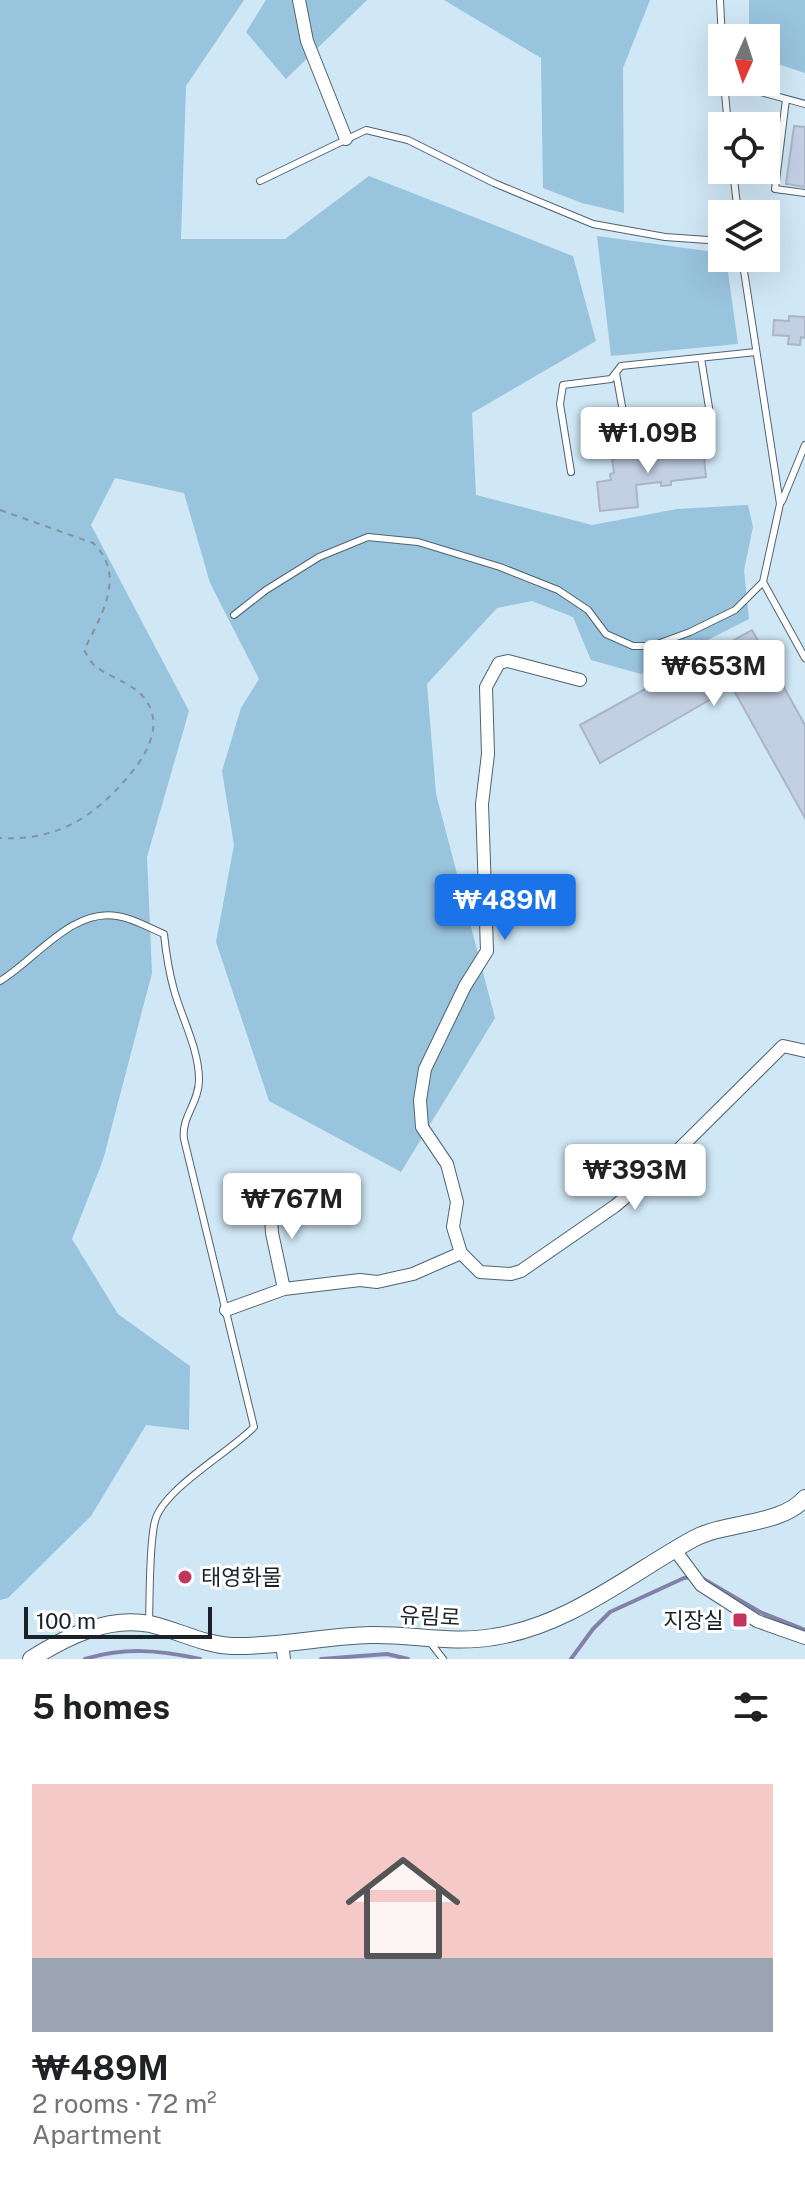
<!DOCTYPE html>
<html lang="en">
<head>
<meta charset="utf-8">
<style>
	:root { --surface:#fff; --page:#f2f2f2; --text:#202124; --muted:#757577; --line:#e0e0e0; --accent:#1a73e8 }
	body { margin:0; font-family:"Public Sans","Noto Sans KR",sans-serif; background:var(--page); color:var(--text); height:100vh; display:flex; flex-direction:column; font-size:30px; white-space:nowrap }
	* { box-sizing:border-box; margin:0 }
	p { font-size:26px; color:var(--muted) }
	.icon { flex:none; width:44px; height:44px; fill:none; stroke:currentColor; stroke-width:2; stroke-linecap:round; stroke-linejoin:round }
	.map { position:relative; height:1659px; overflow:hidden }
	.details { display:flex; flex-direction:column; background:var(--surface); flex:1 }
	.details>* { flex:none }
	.needle { width:52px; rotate:183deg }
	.tools { position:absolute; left:708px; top:24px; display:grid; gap:16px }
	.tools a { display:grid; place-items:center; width:72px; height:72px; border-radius:0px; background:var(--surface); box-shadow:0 8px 32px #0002; font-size:40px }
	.scale { position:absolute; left:24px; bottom:20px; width:188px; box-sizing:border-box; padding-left:8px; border:4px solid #1a2227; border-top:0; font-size:22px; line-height:28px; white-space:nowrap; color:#1a2227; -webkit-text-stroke:6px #fff; paint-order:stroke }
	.price { position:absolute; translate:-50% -68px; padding:0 18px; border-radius:8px; background:#fff; color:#222; font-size:26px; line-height:52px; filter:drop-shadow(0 2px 4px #0008) }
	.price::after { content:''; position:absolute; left:50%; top:48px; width:24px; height:18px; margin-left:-12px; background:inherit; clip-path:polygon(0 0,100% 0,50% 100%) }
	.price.on { background:var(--accent); color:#fff }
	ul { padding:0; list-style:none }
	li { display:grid; align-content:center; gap:16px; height:424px; padding:0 32px }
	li+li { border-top:2px solid var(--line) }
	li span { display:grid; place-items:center; height:248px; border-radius:0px; color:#555 }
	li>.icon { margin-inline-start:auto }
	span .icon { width:144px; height:144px; fill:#fffc; stroke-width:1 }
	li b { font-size:34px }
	h2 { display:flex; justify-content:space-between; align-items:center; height:96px; padding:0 32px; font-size:34px }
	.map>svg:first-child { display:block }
	.green { fill:#99c4de }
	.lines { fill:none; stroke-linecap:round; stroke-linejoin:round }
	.stream { stroke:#8380aa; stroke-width:4 }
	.building { fill:#c3cfe3; stroke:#aab5c9; stroke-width:2 }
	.service-casing { stroke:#4f636f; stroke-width:8 }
	.minor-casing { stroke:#4f636f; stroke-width:14 }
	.tertiary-casing { stroke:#4f636f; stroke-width:18 }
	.path { stroke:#84949e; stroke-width:2; stroke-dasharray:6 6; stroke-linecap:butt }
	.service { stroke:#fff; stroke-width:6 }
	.minor { stroke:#fff; stroke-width:12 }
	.tertiary { stroke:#fff; stroke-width:16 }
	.poi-dot { fill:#c4355d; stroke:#fff; stroke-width:3 }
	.labels { text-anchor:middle; stroke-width:6; stroke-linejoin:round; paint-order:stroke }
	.poi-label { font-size:22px; fill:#1a2227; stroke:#fff; text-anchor:start }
	.street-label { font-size:22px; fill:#1a2227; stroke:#fff }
</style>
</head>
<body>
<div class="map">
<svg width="805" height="1659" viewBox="0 0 805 1659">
	<rect width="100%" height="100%" fill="#d0e7f5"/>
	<path class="green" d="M0 0H244L186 86 181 239H285L369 176 573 256 596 341 472 413 476 495 592 525 677 509 748 505 753 527 744 570 749 619 641 674 591 660 573 617 532 601 497 608 427 684 436 794 495 1018 401 1172 269 1101 216 942 234 845 222 771 241 708 259 679 210 583 184 493 115 478 91 525 189 711 147 857 152 973 103 1160 72 1239 118 1314 190 1366 189 1430 146 1425 91 1516 8 1598 0 1600Z
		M266 0H367L286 79 246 32Z
		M444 0H650L623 68 624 213 582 203 543 188 541 58Z
		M749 0H805V73L766 60V38H749Z
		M597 236 722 253V258H726L738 344 611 356Z"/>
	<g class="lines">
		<path class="stream" d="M700 1577 760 1612 805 1630
			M85 1659C125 1647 160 1650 200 1659
			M321 1659 387 1654 408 1659
			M571 1659 593 1629 610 1612 684 1578 692 1577"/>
	</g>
	<path class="building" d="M794 126 805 127V187L786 184Z
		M789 316 805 317V338L801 337 800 345 788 344 789 336 773 335 774 320 789 321Z
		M672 442 673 452 703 449 706 477 671 481V485L661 486V482L636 485 638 507 600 511 597 482 611 480 610 474 614 473 612 459 660 453 659 444Z
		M752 630 805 725V818L732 687 600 763 580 725Z"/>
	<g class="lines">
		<g class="service-casing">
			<path id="service" d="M720 0 722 40
				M724 82 805 104
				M724 82 728 126
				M786 99 775 189 805 193
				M733 170 738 214
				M260 181 366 130 408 140 494 183 593 224 665 237 722 241
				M616 373 626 428 711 420 701 358
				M571 472 560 404 563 385 611 379 621 366 756 352
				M782 501 805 445
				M763 582 805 658
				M234 615 266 590 319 557 368 537 418 542 500 567 558 590 588 610 606 634 633 646H652L690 632 735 610 763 582 780 504 742 258
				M0 981C35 960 72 908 117 916 133 918 149 928 164 934 166 953 169 972 174 990 182 1019 199 1049 199 1080 199 1103 181 1117 184 1139L254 1427C230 1452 163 1489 155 1521 149 1544 150 1595 149 1621
				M430 1642 443 1659"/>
		</g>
		<g class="minor-casing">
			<path id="minor" d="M299 0 307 41 346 139
				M580 680 508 661 499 663 486 687 488 754 482 804 487 951 465 986 425 1069 420 1100 422 1127 447 1164 457 1202 453 1227 461 1253 480 1272 511 1274 521 1271 615 1206 656 1172 783 1046 805 1051
				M270 1199 272 1233 284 1289
				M226 1310 284 1289 360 1280 377 1282 413 1274 461 1253
				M675 1550 701 1585 757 1621 805 1638
				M282 1644 284 1659"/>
		</g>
		<g class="tertiary-casing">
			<path id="tertiary" d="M31 1659C66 1637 107 1616 150 1624 177 1630 204 1645 232 1646 279 1647 325 1636 371 1635 412 1634 452 1644 493 1637 568 1626 628 1575 693 1539 726 1521 781 1526 805 1498"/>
		</g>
		<path class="path" d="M0 510 93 543C127 575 101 616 84 650 87 655 90 661 94 665 113 681 142 684 151 710 159 732 145 756 132 772 96 816 59 841 0 838"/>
		<use href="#service" class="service"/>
		<use href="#minor" class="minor"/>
		<use href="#tertiary" class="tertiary"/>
	</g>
	<g class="poi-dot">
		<circle cx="185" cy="1577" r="8"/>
		<rect x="732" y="1612" width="16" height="16" rx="4"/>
	</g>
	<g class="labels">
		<g class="poi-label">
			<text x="201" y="1585">태영화물</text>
			<text x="724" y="1628" text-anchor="end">지장실</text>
		</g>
		<g class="street-label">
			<text transform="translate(430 1616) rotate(3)" y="8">유림로</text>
		</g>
	</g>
</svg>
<div class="tools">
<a><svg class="needle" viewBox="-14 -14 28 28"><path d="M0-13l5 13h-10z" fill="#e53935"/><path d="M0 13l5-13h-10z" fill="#757577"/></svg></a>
<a><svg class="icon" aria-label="locate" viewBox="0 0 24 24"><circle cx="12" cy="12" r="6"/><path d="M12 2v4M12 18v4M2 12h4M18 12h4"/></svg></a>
<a><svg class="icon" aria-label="layers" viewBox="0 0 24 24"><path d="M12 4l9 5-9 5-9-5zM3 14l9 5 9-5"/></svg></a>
</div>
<div class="scale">100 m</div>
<b class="price" style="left:648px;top:475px">₩1.09B</b>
<b class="price" style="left:714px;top:708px">₩653M</b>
<b class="price on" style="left:505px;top:942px">₩489M</b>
<b class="price" style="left:635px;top:1212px">₩393M</b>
<b class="price" style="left:292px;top:1241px">₩767M</b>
</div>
<section class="details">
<h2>5 homes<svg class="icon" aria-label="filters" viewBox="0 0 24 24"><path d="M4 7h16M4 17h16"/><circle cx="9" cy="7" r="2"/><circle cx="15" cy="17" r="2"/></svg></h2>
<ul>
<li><span style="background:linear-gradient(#f6c9c9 70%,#9aa5b1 0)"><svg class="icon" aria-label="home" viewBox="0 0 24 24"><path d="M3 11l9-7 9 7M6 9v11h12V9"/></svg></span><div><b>₩489M</b><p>2 rooms · 72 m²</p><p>Apartment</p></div></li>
</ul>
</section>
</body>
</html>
